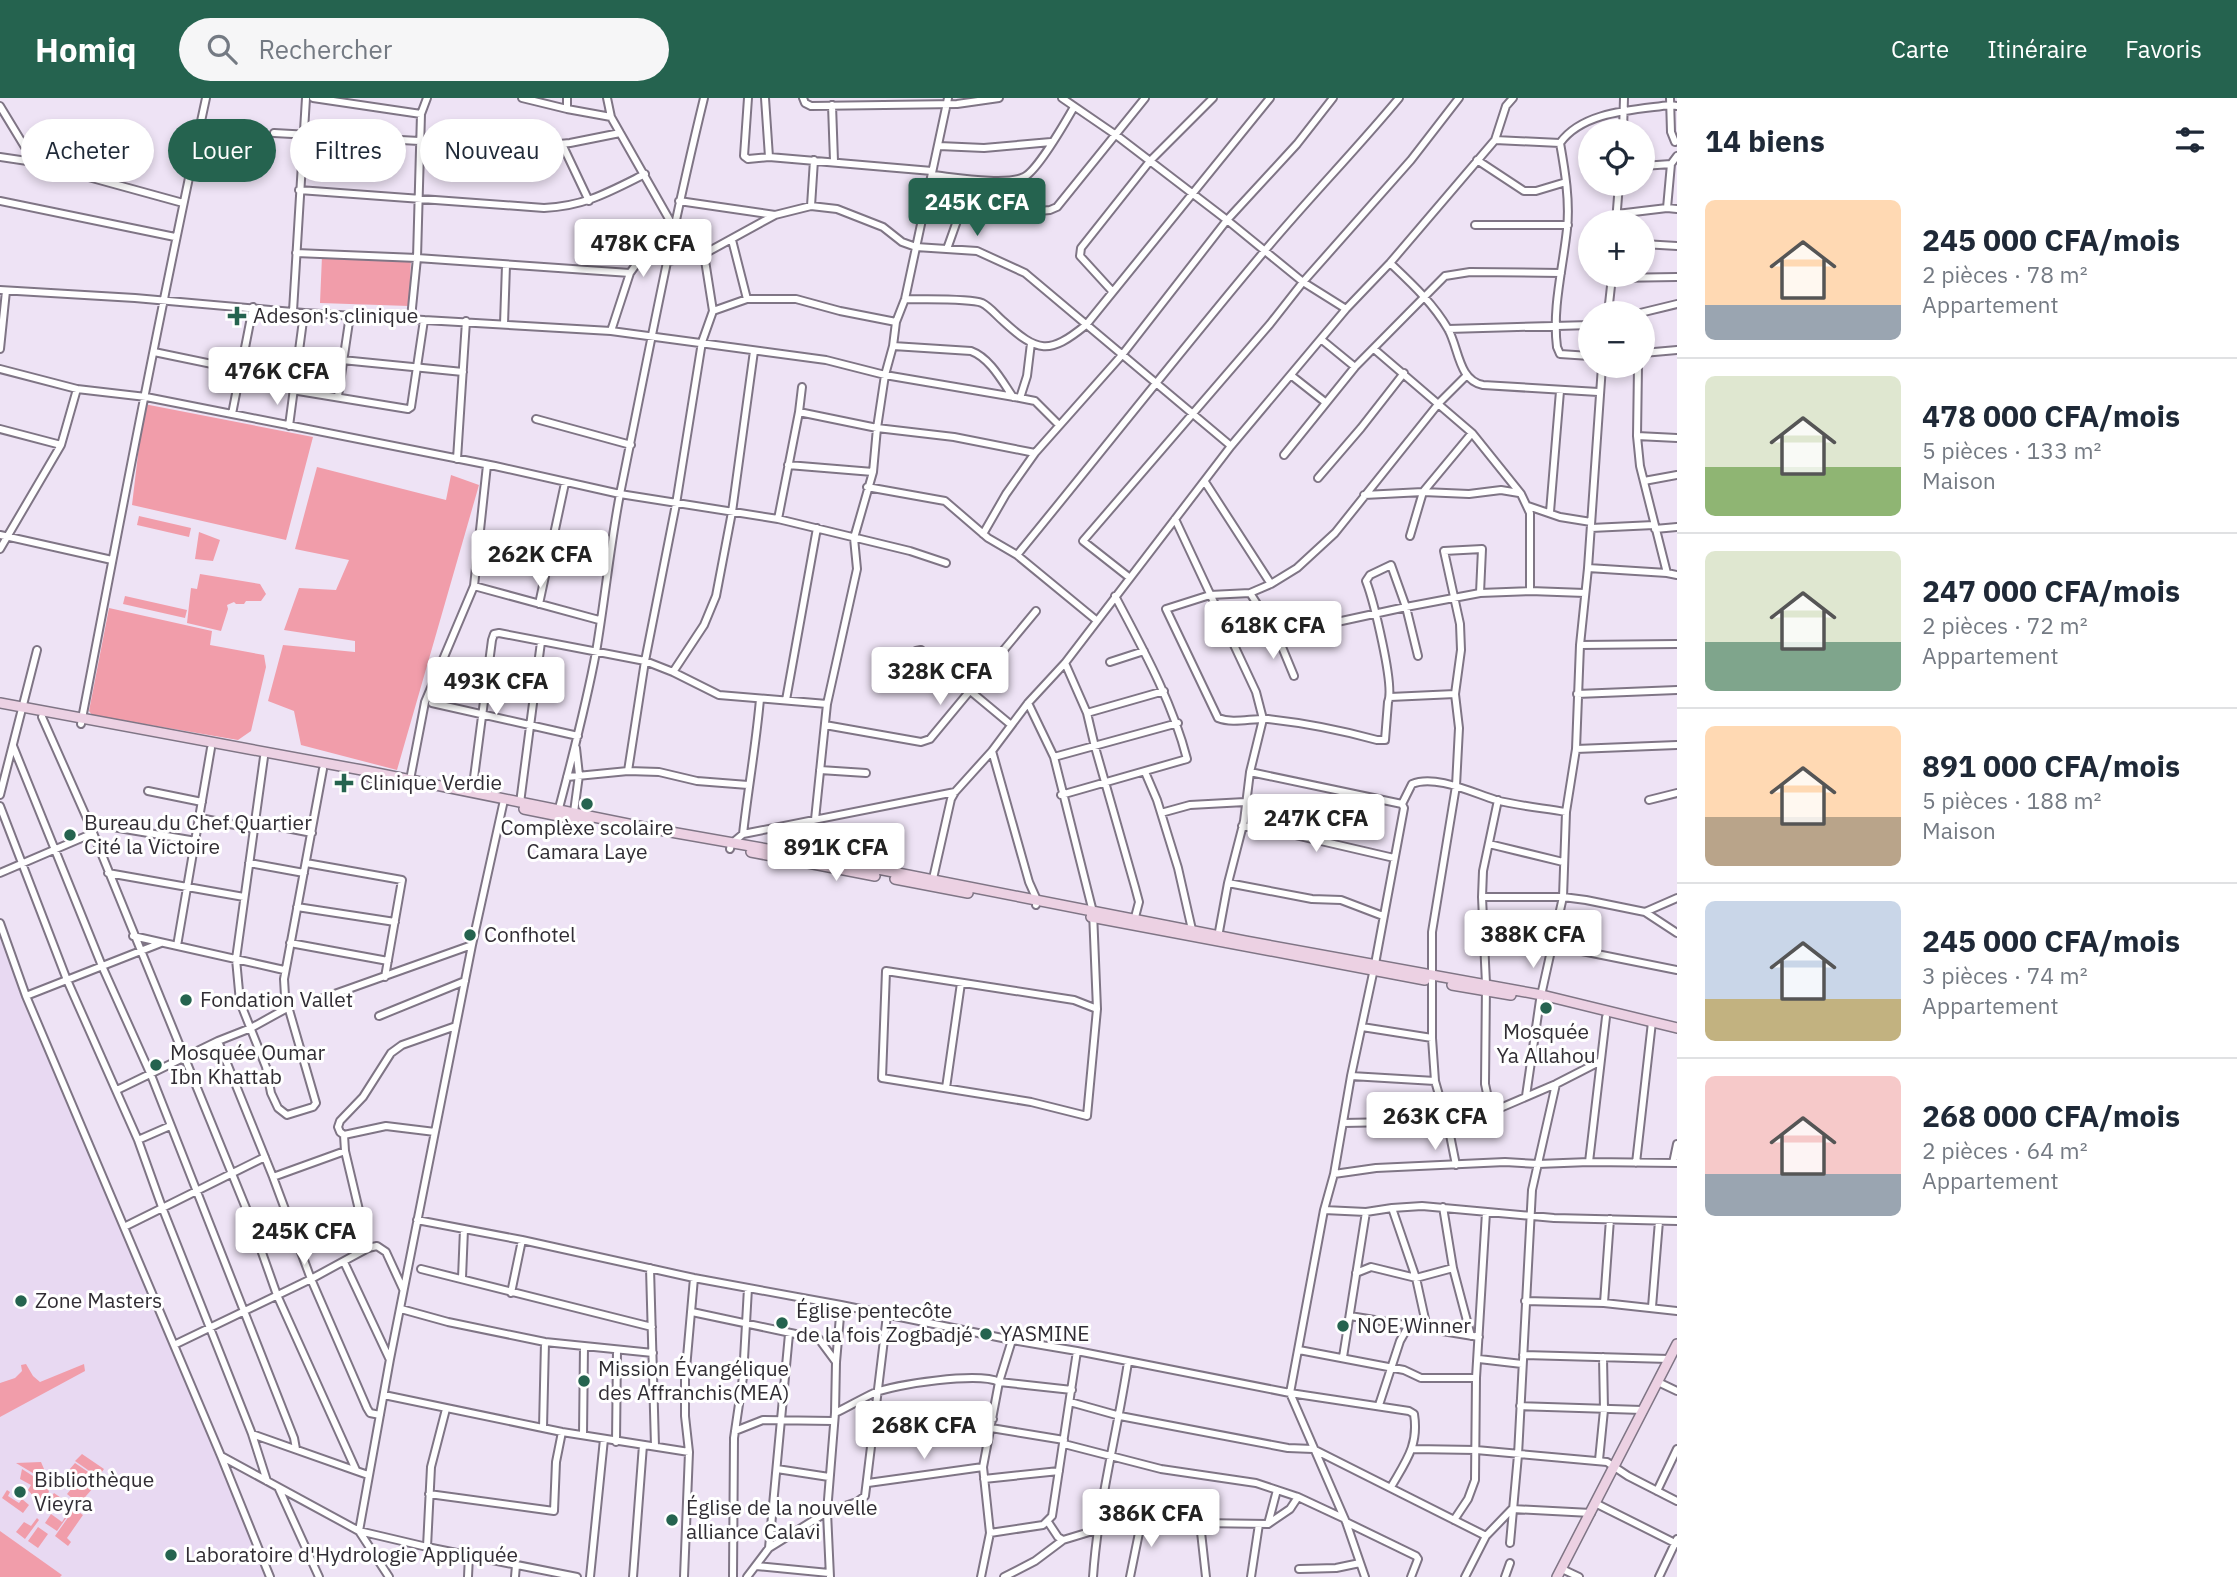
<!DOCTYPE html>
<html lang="fr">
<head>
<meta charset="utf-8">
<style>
	:root { --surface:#fff; --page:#f6f6f7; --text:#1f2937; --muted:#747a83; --line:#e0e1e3; --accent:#25634f }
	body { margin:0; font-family:"IBM Plex Sans",sans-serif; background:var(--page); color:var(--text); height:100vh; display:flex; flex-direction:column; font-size:26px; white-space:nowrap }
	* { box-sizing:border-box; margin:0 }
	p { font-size:23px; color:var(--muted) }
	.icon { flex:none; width:38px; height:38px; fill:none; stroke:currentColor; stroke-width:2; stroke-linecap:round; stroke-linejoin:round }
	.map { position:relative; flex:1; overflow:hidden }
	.panel { display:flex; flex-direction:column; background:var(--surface); width:560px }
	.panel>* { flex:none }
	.banner { position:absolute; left:21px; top:21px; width:665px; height:63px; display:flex; gap:14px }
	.tools { position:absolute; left:1578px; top:21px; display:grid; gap:14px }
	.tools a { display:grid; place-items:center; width:77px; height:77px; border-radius:50%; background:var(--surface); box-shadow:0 4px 10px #0003; font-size:35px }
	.price { position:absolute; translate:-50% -60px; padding:0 16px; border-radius:7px; background:#fff; color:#222; font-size:23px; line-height:46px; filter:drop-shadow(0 2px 4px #0008) }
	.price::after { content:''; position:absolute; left:50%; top:42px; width:21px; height:16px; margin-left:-10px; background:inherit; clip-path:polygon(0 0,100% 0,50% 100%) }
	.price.current { background:var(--accent); color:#fff }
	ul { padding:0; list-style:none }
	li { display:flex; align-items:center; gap:21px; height:175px; padding:0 28px }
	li+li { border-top:2px solid var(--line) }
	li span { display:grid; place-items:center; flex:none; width:196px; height:140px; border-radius:10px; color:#555 }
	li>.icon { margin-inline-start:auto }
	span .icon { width:84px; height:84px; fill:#fffc; stroke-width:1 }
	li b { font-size:30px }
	h2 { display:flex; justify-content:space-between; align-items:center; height:84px; padding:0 28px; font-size:30px }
	.pill { padding:0 24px; border-radius:32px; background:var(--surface); box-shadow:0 4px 10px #0003; font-size:24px; line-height:63px }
	.pill.current { background:var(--accent); color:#fff }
	header { display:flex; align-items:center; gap:42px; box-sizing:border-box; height:98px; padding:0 35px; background:var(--accent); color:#fff }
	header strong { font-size:33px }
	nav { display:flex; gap:38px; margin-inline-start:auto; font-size:24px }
	.search { width:490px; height:63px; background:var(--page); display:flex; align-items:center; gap:18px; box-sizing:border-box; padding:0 24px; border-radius:38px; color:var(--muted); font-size:26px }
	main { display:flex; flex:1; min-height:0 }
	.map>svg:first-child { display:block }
	.built { fill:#e8d9f2 }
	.green { fill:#f19daa }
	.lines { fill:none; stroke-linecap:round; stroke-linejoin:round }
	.street-casing { stroke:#7f7585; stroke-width:10 }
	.secondary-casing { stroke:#7f7585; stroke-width:12 }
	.street { stroke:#fff; stroke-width:6 }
	.secondary { stroke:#ecd1e3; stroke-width:9 }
	.poi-dot { fill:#25634f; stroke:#fff; stroke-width:2.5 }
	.labels { text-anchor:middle; stroke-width:6; stroke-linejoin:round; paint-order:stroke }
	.poi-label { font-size:21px; fill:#312d34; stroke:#fff; text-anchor:start }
</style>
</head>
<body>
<header>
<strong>Homiq</strong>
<div class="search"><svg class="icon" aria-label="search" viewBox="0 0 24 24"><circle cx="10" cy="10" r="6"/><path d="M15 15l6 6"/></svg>Rechercher</div>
<nav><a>Carte</a><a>Itinéraire</a><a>Favoris</a></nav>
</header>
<main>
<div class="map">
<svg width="1677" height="1479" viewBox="0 0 1677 1479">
	<rect width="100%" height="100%" fill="#eee3f5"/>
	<path class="built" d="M0 836 25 903 128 1143 268 1479H0Z"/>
	<path class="green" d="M322 158 411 161 409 208 320 205Z
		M144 306 313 339 286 442 132 407Z
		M317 369 446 402 451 377 479 387 397 672 301 647 294 613 268 603 283 547 355 554V543L284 532 299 490 336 492 349 462 295 451Z
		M139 418 191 430 189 439 137 427Z
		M199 434 220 442 213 463 195 461Z
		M200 476 260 486 266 496 261 503H246L244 506H236L234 504 227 507 228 511 221 533 187 525 191 490 197 491Z
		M125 498 187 512 185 520 123 506Z
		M109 510 212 533 210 547 264 557 266 569 251 633 238 642 92 617 89 613Z
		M26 1266 33 1278 40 1284 84 1266 85 1273 0 1319V1285L15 1280 22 1273 21 1267Z
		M82 1356 104 1371 98 1379 75 1363Z
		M41 1364 47 1378 46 1383 16 1365Z
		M75 1365 100 1382 79 1406 67 1396 72 1390 71 1385 75 1380 69 1372Z
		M22 1371 47 1387 49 1394 39 1405 28 1392 31 1387 20 1381Z
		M7 1392 10 1394 8 1398 19 1405 22 1401 29 1407 23 1415 2 1400Z
		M54 1395 74 1409 57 1433 45 1425 51 1416 62 1424 69 1413 56 1404 49 1402Z
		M74 1411 83 1417 67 1440 71 1444 68 1448 55 1438Z
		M37 1420 39 1422 25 1441 16 1434 24 1424 31 1428Z
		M38 1429 48 1436 38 1450 28 1443Z
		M0 1433 62 1477 60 1479H0Z"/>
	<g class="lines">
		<g class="street-casing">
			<path id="street" d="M313 0 421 16 427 0
				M522 0 567 11 611 19
				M567 0V11
				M607 0 611 19 673 128
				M748 0 744 58 748 61 769 59 932 73
				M765 0 769 59
				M803 0 805 5 811 8 957 6 999 0
				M1062 0 1116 37 1227 122 1303 184 1346 211
				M1670 0 1671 34 1675 44
				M832 7 834 63
				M0 8 34 64
				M1623 33 1624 0
				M274 35 526 49 570 45 620 35
				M1495 42 1560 45C1583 13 1634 12 1670 7L1677 8
				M1560 45C1565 73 1570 103 1567 131 1563 170 1552 210 1557 249L1560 256 1590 258
				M562 46 589 103
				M939 48 984 50 1051 44
				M0 59 34 64 183 105
				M1477 62 1524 93H1536L1566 84
				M1643 68 1671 66
				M932 77C953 79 1006 88 1024 79 1037 73 1066 23 1074 9
				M299 92 544 110C585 108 609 94 645 76
				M0 103 175 139
				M679 103 775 117
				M811 108 814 62
				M1667 110 1671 66 1677 58
				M1617 116 1667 110 1677 111
				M1616 124 1619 86
				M1475 127H1568
				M732 142 747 201
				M1643 146 1677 148
				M947 151 958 120 1050 112 1057 109 1145 0
				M296 155 417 160 630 175
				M668 163 704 156 775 117 811 108 837 111 883 129 902 144 916 149 977 153 1025 175 1231 348
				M1390 165C1411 185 1433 205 1448 231 1459 250 1458 282 1483 287L1598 294
				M1612 180 1677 179
				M0 192 135 200 304 215 611 233 826 262 885 277 1020 300 1035 303 1059 327
				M1112 193 1080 158 1081 150 1150 63 1213 0
				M905 201C923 202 968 200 982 205 990 209 996 217 1003 223 1038 255 1049 257 1086 227L1270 0
				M293 213 306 0
				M713 213 747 201H796L840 213 896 224
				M1608 215 1612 179
				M1640 215 1677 206
				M411 220 417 160 421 16
				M504 226 506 167
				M1448 231 1591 227
				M611 233 630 175 635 168 642 137 673 128
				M1322 242 1355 269
				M893 248 971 253C990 260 1002 283 1013 299
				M0 251 6 193
				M1374 251 1472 335 1521 396 1530 415V493
				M154 254 294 283
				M1643 255 1677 252
				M342 262 463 274
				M1638 268 1637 338 1640 368 1667 475
				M0 271 77 291 146 299 232 316 495 368 620 396 778 421 910 453 946 465
				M1292 278 1325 304
				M292 292 408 311 411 309 424 222
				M338 298 350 217
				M1020 300 1027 278 1031 245
				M799 314 877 330 954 339 1035 355
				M232 316 253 209
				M536 321 631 347
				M289 328 304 215
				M0 331 61 347
				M1637 338 1677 340
				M1284 357 1355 269 1445 178 1470 174 1561 175
				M457 361 466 223
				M788 367 873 374
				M1318 380 1361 330 1404 275
				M1644 383 1677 377
				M1205 384 1271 486
				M867 389 945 403 988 440 1017 457 1096 522
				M1364 397 1423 394 1469 396 1501 392 1519 395
				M1528 408 1560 419 1591 424
				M1550 414 1560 293
				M778 421 799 314 802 289
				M1175 421 1256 594 1263 621 1250 674 1244 723 1228 785 1218 839
				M1591 430 1654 427
				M1655 431 1677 429
				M983 436 1006 396 1035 355 1122 257 1227 122 1297 46 1333 0
				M0 437 112 462
				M1410 438 1423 394 1472 335
				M0 451 61 347 77 291
				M1017 457C1099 357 1179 255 1262 156 1306 103 1355 53 1399 0
				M1588 470 1667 475 1677 477
				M1130 480 1083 443 1270 226 1303 184 1411 62 1459 0
				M474 488 599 522
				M1250 495 1277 537 1294 578
				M539 506 565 385
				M1277 537 1406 509 1480 495 1530 493 1585 495
				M1580 547 1677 546
				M1418 558 1406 509 1391 467 1370 477 1366 483C1373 501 1395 588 1388 604L1385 642H1377C1341 632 1305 625 1268 621 1252 620 1233 626 1218 620L1166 511 1210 497 1250 495 1271 486 1297 470 1335 435 1439 305 1466 278
				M1110 564 1144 553
				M1065 565 1087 615 1095 649 1135 789 1139 804 1134 823
				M673 574 704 527 716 498 732 414 754 253
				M893 586 916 553 921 552 1010 626
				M1577 596 1677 592
				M1390 599 1455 596
				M786 602 817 430
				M432 605 578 638
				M1028 605 1054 659 1093 814 1097 911 1087 1018 1031 1004 882 980 886 873 1074 902 1097 911
				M1087 615 1164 593
				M42 619 89 725 248 1115 277 1197 356 1372
				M81 626C121 417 161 208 206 0
				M825 627 921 644 930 641 1036 513
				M13 648 102 868 151 977 294 1340 296 1351
				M1576 651 1677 647
				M992 653 1029 784 1037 802 1036 807
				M264 659 236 861 240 904 266 969 271 995 278 1010 287 1017 313 1009 316 1005 285 898 284 881 323 671
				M1054 659 1178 625
				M820 672 866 675
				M628 673 645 563 676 406 702 244 713 213 704 156
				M1145 674 1157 702 1178 770 1193 836
				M1250 674 1402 706
				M567 679 628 673 659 674 697 683 748 687
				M409 687 425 604 474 488 487 367
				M148 693 202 704
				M472 695 492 542 494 536 499 535 645 563 673 574 719 597 827 606
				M0 697 37 552
				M1061 697 1187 661C1172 603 1143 551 1115 498
				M1649 702 1677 695
				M520 705 541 544
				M0 708 67 882 138 1042 162 1109 252 1336 267 1383
				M558 714C572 661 586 608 596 554 605 501 610 448 620 396 647 263 672 131 704 0
				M574 714 579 677 576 650
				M1161 715 1190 707 1245 704
				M200 720 255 731
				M256 724 312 735
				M89 725 196 743
				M1242 728 1295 737 1394 760
				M743 736 955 694
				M1489 746 1563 764
				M730 751 731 746 743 736C748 691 756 647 760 601
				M811 760 827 606 857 471 854 440 873 374 877 330 885 277 893 248 896 224 905 201 948 0
				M249 765 304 775
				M306 765 402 782 385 879
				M0 775 91 736
				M108 775 244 799
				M932 785 951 701 955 694 992 653 1028 605 1065 565 1231 348 1346 211 1390 165 1495 42 1506 8 1513 0
				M1228 785 1312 801 1341 802 1383 818
				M1482 799H1563L1586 802 1645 814 1677 835
				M297 809 395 824
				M1645 814 1677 800
				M0 825 26 898 221 1358 270 1479
				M133 838 284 872
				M290 845 388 863
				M1552 847 1677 872
				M177 848 211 650
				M26 898 161 845
				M312 904 472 847
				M379 918 465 883
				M1362 929 1432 940
				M218 943 273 1079 311 1181 367 1310 370 1315 380 1317
				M1351 978 1435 983
				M946 990 961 885
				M117 992 218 943 251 930 289 909
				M1526 998 1540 902 1563 799 1566 714 1576 651 1580 547 1588 470 1602 268
				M1491 1014 1485 986 1486 886 1482 799 1483 773 1498 702
				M1343 1025 1446 1023
				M1449 1032 1556 986 1599 964
				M344 1037 386 1028 435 1034
				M138 1042 170 1028
				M345 1053 344 1037 340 1034 338 1029 340 1023 363 999 391 955 402 947 456 928
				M1589 1064 1606 919
				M1636 1065 1652 924
				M1673 1065 1677 1046
				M1456 1067 1449 1032 1435 983 1432 940V834L1456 688 1459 630 1455 596 1461 552 1460 526 1444 453 1482 451 1480 495
				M1334 1076 1376 1070 1505 1064 1538 1066 1589 1064 1677 1065
				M273 1079 345 1053 368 1150
				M1443 1109 1453 1170 1471 1238
				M1392 1110 1422 1108 1554 1120 1677 1123
				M1324 1112 1366 1114 1392 1110 1416 1180 1427 1230
				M417 1122 522 1142 694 1180 841 1207 1012 1242 1077 1253 1290 1295 1409 1313 1414 1316C1419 1347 1406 1363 1391 1389
				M124 1129 265 1059
				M344 1164 389 1260
				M650 1170 655 1348
				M421 1171 652 1229
				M1356 1175 1371 1169 1416 1180 1453 1170
				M462 1180 464 1131
				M511 1195 522 1142
				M1525 1203 1604 1205 1677 1213
				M1604 1205 1610 1121
				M1652 1209 1659 1123
				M401 1211 448 1224 545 1244 653 1255
				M692 1214 819 1241 836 1264
				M1350 1218 1479 1239
				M174 1247 311 1181 368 1150 377 1148 386 1154 403 1191
				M1299 1252 1404 1272 1421 1280H1476
				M1523 1257 1669 1261
				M1343 1259 1366 1114
				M1479 1261 1522 1266
				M1658 1284 1677 1293
				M384 1297 562 1334 689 1354
				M1070 1304 1120 1318 1288 1350 1313 1351 1486 1438 1465 1479
				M1379 1307 1400 1243 1409 1227
				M1520 1308 1642 1312
				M835 1315C848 1309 861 1301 874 1295 895 1286 979 1274 999 1284L1072 1292
				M543 1330 545 1244
				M991 1330 1064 1342
				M735 1333 763 1322 833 1323
				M252 1336 368 1377
				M583 1337 584 1248
				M874 1337 993 1321
				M616 1344 617 1252
				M1064 1346 1161 1371 1256 1385 1298 1399 1343 1420
				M1413 1351 1476 1352 1607 1364 1628 1378 1677 1403
				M221 1358 359 1433 427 1449 577 1479
				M1599 1362 1604 1312 1603 1259
				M777 1371 829 1379
				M984 1381 1059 1373
				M868 1385 983 1369
				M279 1391 319 1479
				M1657 1393 1677 1351
				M429 1396 554 1413 556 1364 562 1334
				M1595 1405 1677 1446
				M1101 1408 1142 1420 1165 1418 1187 1420 1200 1425 1268 1426 1290 1411 1298 1399
				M1454 1422 1468 1401 1475 1382 1476 1280 1486 1114
				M1048 1424 1058 1439 1063 1442
				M1346 1424 1416 1458 1418 1461 1411 1479
				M1200 1425 1206 1479
				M1268 1426 1277 1392
				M990 1435 1043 1427 1052 1418 1077 1253
				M1486 1438 1512 1411 1591 1415
				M1510 1445 1518 1357 1532 1092 1556 986
				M427 1449 431 1369 446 1311
				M769 1450 789 1236
				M756 1468 829 1475
				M1299 1471 1336 1470 1360 1465
				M1562 1471 1579 1479
				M389 1479 359 1433 390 1261 472 847 504 702
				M468 1479 469 1457
				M515 1479 516 1467
				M590 1479 604 1341
				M633 1479 643 1347
				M684 1479 689 1354 685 1318V1282L694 1180
				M733 1479 734 1340 743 1279 748 1190
				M747 1479 769 1450 827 1414 857 1404 865 1398 887 1217
				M830 1479 827 1414 835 1315 836 1264 841 1207
				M981 1479 990 1435 983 1369 999 1284 1012 1242
				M1004 1479 1035 1463 1063 1442 1096 1432
				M1093 1479C1098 1406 1117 1336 1128 1264
				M1130 1479 1142 1420
				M1251 1479 1259 1426
				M1365 1479 1346 1424 1290 1295 1324 1112 1334 1076 1351 978 1375 866 1404 710 1402 706 1412 686C1435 676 1473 695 1496 702 1518 708 1543 710 1566 714
				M1505 1479 1510 1465
				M1659 1479 1677 1441"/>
		</g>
		<g class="secondary-casing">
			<path id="secondary" d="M0 605 362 672 648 730 842 764 1245 843 1542 897 1677 930
				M370 679 404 686
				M524 711 589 724
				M751 754 875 778
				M895 781 968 795
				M1091 819 1425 882
				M1452 887 1511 897
				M1557 1479 1677 1246"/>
		</g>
		<use href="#street" class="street"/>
		<use href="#secondary" class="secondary"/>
	</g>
	<g class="poi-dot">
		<path d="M233.5 207.5h7v7h7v7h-7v7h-7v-7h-7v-7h7z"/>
		<path d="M340.5 674.5h7v7h7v7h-7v7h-7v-7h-7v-7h7z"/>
		<circle cx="587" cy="706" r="7"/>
		<circle cx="70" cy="737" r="7"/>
		<circle cx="470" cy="837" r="7"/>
		<circle cx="186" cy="902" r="7"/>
		<circle cx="1546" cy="910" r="7"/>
		<circle cx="156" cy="967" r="7"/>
		<circle cx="21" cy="1203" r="7"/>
		<circle cx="782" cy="1225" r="7"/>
		<circle cx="1343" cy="1228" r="7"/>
		<circle cx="986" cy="1236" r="7"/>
		<circle cx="584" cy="1283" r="7"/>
		<circle cx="20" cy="1394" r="7"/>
		<circle cx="672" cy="1422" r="7"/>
		<circle cx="171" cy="1457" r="7"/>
	</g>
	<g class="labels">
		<g class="poi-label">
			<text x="253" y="225">Adeson's clinique</text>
			<text x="360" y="692">Clinique Verdie</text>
			<text x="84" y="732">Bureau du Chef Quartier<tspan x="84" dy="24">Cité la Victoire</tspan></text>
			<text x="587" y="737" text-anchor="middle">Complèxe scolaire<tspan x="587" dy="24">Camara Laye</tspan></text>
			<text x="484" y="844">Confhotel</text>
			<text x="200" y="909">Fondation Vallet</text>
			<text x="1546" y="941" text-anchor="middle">Mosquée<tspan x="1546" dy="24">Ya Allahou</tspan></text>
			<text x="170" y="962">Mosquée Oumar<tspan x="170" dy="24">Ibn Khattab</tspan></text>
			<text x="35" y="1210">Zone Masters</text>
			<text x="796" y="1220">Église pentecôte<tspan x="796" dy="24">de la fois Zogbadjé</tspan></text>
			<text x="1357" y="1235">NOE Winner</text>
			<text x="1000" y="1243">YASMINE</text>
			<text x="598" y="1278">Mission Évangélique<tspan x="598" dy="24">des Affranchis(MEA)</tspan></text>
			<text x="34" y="1389">Bibliothèque<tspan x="34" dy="24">Vieyra</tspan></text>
			<text x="686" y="1417">Église de la nouvelle<tspan x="686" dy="24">alliance Calavi</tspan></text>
			<text x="185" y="1464">Laboratoire d'Hydrologie Appliquée</text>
		</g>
	</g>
</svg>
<div class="tools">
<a><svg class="icon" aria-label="locate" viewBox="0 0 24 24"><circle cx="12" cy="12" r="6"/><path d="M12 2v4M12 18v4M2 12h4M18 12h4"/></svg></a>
<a>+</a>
<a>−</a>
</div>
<b class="price current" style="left:977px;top:140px">245K CFA</b>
<b class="price" style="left:643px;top:181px">478K CFA</b>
<b class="price" style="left:277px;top:309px">476K CFA</b>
<b class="price" style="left:540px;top:492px">262K CFA</b>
<b class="price" style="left:1273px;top:563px">618K CFA</b>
<b class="price" style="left:940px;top:609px">328K CFA</b>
<b class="price" style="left:496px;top:619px">493K CFA</b>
<b class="price" style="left:1316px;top:756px">247K CFA</b>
<b class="price" style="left:836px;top:785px">891K CFA</b>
<b class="price" style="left:1533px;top:872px">388K CFA</b>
<b class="price" style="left:1435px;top:1054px">263K CFA</b>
<b class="price" style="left:304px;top:1169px">245K CFA</b>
<b class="price" style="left:924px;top:1363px">268K CFA</b>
<b class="price" style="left:1151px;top:1451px">386K CFA</b>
<div class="banner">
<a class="pill">Acheter</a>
<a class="pill current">Louer</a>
<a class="pill">Filtres</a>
<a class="pill">Nouveau</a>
</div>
</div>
<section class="panel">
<h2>14 biens<svg class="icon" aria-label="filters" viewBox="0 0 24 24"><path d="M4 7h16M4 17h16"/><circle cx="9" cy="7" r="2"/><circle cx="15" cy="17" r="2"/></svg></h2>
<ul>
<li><span style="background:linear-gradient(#ffd9b3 75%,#9aa5b1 0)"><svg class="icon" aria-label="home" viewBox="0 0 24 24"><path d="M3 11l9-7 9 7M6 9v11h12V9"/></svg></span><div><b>245 000 CFA/mois</b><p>2 pièces · 78 m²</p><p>Appartement</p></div></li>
<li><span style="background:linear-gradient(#dfe7d0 65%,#8fb573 0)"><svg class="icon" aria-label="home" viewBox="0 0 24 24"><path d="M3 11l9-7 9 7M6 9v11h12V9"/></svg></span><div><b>478 000 CFA/mois</b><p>5 pièces · 133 m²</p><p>Maison</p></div></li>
<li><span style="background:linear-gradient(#dfe7d0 65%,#7fa58c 0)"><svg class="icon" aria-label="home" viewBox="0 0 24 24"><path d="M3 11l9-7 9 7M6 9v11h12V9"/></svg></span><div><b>247 000 CFA/mois</b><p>2 pièces · 72 m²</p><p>Appartement</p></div></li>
<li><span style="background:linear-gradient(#ffd9b3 65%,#b9a48a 0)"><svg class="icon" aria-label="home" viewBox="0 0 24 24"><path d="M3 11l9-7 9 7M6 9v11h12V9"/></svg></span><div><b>891 000 CFA/mois</b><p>5 pièces · 188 m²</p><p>Maison</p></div></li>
<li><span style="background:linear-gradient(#c9d6e8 70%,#c2b280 0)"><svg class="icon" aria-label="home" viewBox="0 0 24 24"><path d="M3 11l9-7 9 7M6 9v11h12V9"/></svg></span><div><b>245 000 CFA/mois</b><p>3 pièces · 74 m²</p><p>Appartement</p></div></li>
<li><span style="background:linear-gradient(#f6c9c9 70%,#9aa5b1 0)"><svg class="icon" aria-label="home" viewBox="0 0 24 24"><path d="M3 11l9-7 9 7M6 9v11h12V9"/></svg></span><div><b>268 000 CFA/mois</b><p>2 pièces · 64 m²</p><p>Appartement</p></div></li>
</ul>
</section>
</main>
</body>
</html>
